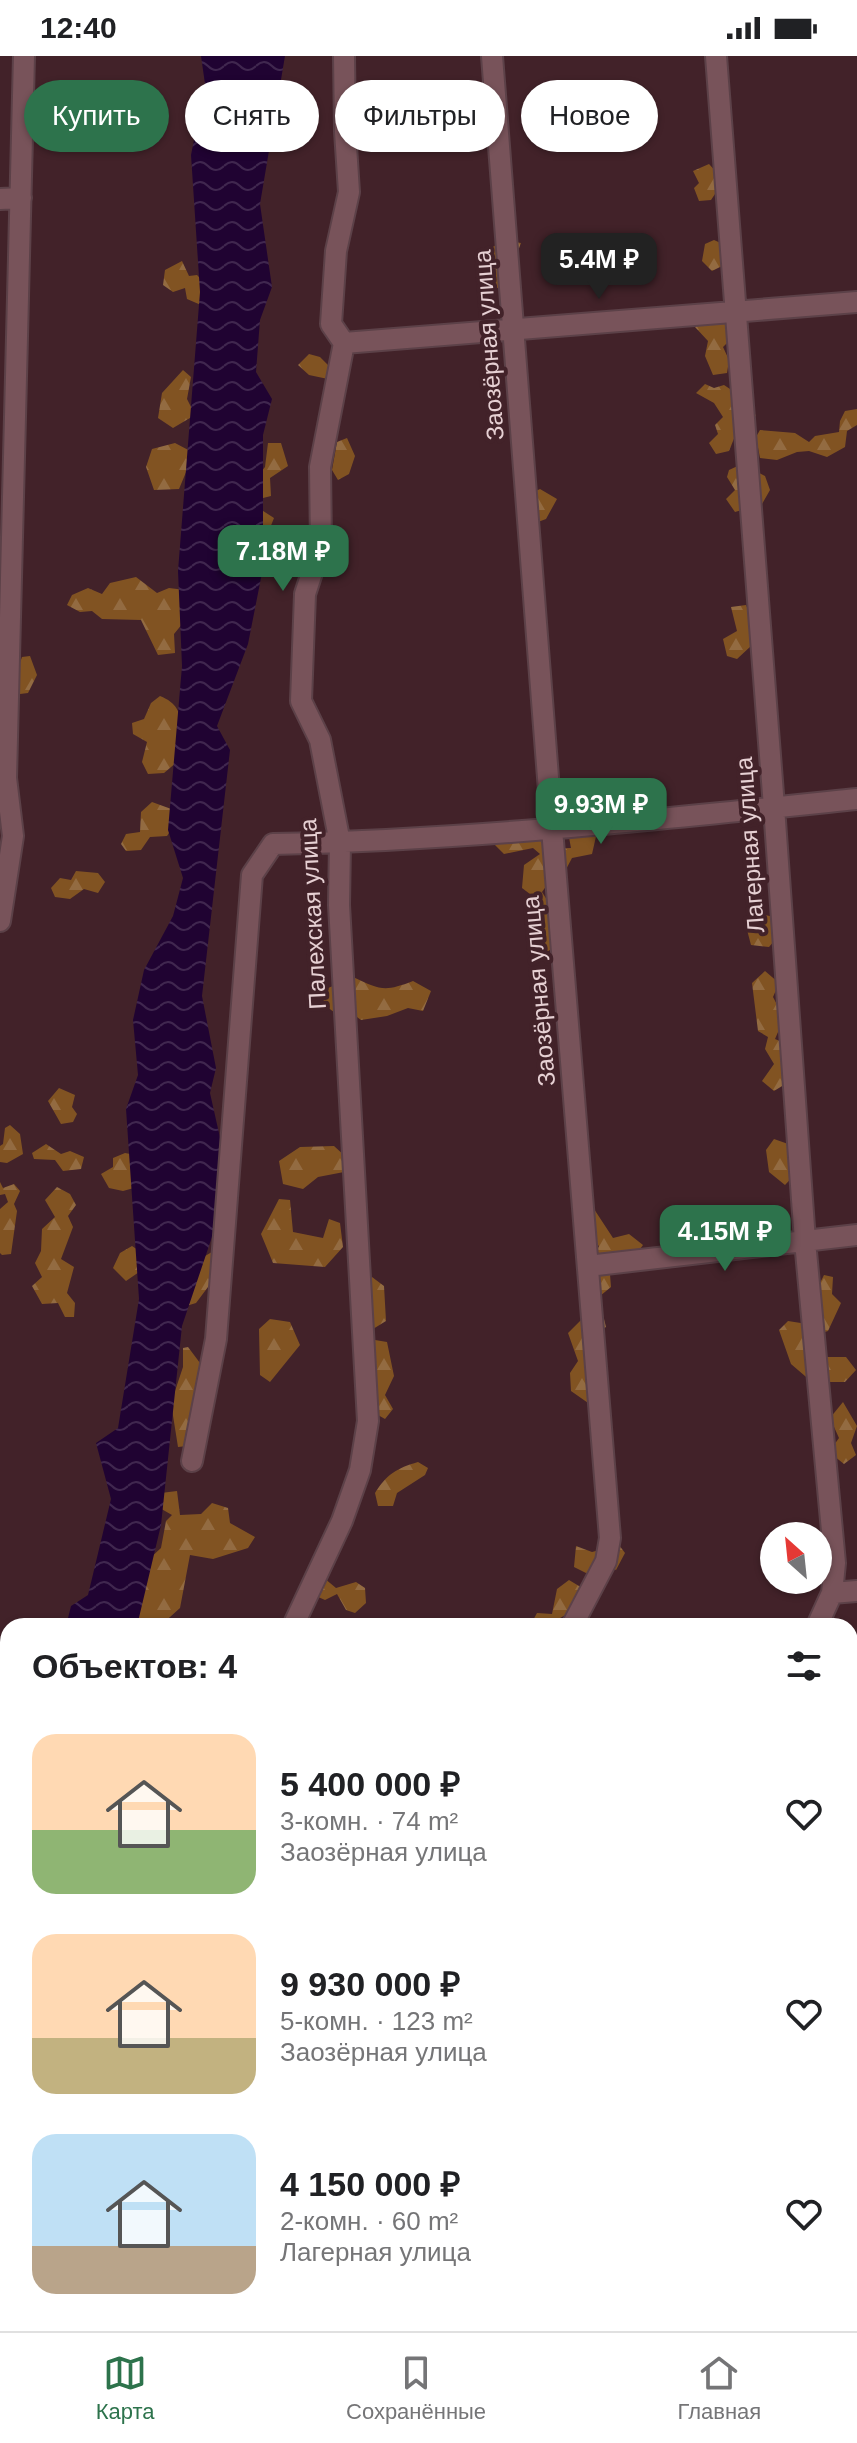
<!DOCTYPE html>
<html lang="ru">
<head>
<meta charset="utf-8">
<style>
	:root { --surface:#fff; --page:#f6f6f6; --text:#202124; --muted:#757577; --line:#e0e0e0; --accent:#2d734c }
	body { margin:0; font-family:Arial,sans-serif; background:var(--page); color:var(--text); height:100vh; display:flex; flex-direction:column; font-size:30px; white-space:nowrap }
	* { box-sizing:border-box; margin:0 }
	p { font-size:26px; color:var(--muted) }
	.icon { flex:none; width:44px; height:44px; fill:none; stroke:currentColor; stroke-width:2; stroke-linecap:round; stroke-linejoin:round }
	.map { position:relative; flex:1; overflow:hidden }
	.sheet { position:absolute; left:0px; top:1562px; width:858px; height:714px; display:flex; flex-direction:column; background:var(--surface); border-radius:24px 24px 0 0; box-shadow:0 2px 6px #0004 }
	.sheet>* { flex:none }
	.hud { position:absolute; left:24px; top:24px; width:810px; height:72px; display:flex; gap:16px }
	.needle { width:52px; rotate:333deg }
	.controls { position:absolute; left:760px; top:1466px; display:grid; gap:16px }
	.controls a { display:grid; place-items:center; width:72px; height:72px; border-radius:50%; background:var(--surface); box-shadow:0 2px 6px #0004; font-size:40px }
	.price { position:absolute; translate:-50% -68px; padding:0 18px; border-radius:16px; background:var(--accent); color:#fff; font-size:26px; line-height:52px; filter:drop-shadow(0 2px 4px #0008) }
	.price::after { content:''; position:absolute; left:50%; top:48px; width:24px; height:18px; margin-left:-12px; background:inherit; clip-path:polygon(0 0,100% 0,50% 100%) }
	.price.active { background:#222; color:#fff }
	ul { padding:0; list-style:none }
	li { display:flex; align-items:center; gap:24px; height:200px; padding:0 32px }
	li span { display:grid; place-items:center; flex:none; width:224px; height:160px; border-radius:24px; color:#555 }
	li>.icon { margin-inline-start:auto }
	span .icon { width:96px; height:96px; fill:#fffc; stroke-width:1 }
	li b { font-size:34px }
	h2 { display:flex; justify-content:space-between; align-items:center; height:96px; padding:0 32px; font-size:34px }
	.chip { padding:0 28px; border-radius:36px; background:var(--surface); box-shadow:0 2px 6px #0004; font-size:28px; line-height:72px }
	.chip.active { background:var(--accent); color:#fff }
	.status { display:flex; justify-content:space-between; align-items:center; height:56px; padding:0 40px; background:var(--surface); direction:ltr }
	.status svg { height:22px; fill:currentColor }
	.menu { display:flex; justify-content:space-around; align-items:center; height:112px; border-top:2px solid var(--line); background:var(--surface); font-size:22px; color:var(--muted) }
	.menu a { display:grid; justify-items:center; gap:4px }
	.menu .active { color:var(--accent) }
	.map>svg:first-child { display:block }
	.forest { fill:url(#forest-firs) }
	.water { fill:url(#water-waves) }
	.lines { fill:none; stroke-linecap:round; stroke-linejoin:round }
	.minor-casing { stroke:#5c4148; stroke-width:24 }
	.minor { stroke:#78535a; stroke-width:20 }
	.labels { text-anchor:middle; stroke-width:8; stroke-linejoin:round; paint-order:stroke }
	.street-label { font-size:24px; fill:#e6d0d3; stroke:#422229 }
</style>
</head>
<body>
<div class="status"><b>12:40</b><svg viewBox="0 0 49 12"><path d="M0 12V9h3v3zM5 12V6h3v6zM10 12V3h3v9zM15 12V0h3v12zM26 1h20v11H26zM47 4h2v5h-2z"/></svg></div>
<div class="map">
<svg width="857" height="2275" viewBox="0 0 857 2275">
	<defs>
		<pattern id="forest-firs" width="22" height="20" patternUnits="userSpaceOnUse" patternTransform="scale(2)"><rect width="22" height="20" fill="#815322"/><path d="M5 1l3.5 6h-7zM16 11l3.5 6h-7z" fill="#936b41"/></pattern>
		<pattern id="water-waves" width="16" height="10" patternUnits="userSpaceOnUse" patternTransform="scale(2)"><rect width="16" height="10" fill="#200332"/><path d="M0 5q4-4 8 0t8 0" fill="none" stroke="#40274f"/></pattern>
	</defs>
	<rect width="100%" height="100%" fill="#422229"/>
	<path class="forest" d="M709 108 720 120 725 141 715 138 711 144 699 145 694 132 699 127 693 115Z
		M504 184 521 187 505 229 490 235 480 221 488 194Z
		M714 184 725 189 726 208 712 215 702 205 705 188Z
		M182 205 189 220 197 219 210 233 201 249 187 243 185 232 173 236 163 229 165 214Z
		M707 260 732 267 733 281 723 291 729 304 727 317 713 319 705 300 708 285 695 271Z
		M309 298 320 301 329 310 328 323 309 319 298 309Z
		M183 314 191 321 187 343 195 359 173 372 158 362 162 337Z
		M705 328 714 332 724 329 736 337 739 348 756 359 749 371 737 375 729 395 716 398 709 387 718 378 715 369 723 361 714 347 696 337Z
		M857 353V369L847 375 845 391 827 401 809 395 797 396 777 404 760 402 756 381 760 374 795 377 809 386 815 380 839 376 840 365 845 355Z
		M347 382 355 400 349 418 338 424 332 414 337 386Z
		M175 387 194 397 179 433 154 434 146 411 152 393Z
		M268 387H281L288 410 270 422 271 440 259 443 252 427 265 411Z
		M742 408 765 420 770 434 762 448 735 456 726 443 735 434 727 421 729 414Z
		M540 433 557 443 546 463 527 470 524 441Z
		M260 453 274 462 268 477 278 491 270 502 256 500Z
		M136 521 157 537 169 532 185 534 192 556 174 578 175 597 158 599 141 564 102 563 92 555 80 556 67 549 72 539 88 532 102 538 110 527Z
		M746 549 755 570 771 578 773 586 751 590 737 603 727 600 723 583 737 575 731 551Z
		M30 600 37 619 28 637 20 638 16 618 22 601Z
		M160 640C191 652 179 679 177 706L164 717 148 718 142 706 147 686 133 678 132 667 144 663 151 647Z
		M152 746 174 754 176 766 167 780 150 781 141 794 126 795 121 788 126 778 140 776 141 756Z
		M540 772 544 793 571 792 568 776H597L592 798 572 802 563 819 549 826 542 836 552 852 555 891 543 898C529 881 526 862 534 841L522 832 524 809 540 798 533 792 504 798 492 786Z
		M76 815 98 817 105 826 98 837 84 833 70 843 55 841 51 832 60 822 71 824Z
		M761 858 778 862 779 879 769 891 751 889 746 870Z
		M765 915 779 927 773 941 784 962 775 983 796 992 787 1027 774 1035 762 1025 774 1008 765 993 768 981 758 975 752 927Z
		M353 921C380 934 385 936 413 925L431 935 423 955 408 952 387 960 361 964 349 955 338 959 323 948 326 933Z
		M59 1032 75 1039 72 1051 77 1058 73 1066 61 1068 48 1045Z
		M10 1069 20 1078 23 1098 7 1107 0 1106V1090L3 1088 5 1072Z
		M774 1083 791 1089 799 1114 785 1129 769 1116 766 1094Z
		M46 1088 61 1098 70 1095 84 1101 81 1113 63 1115 55 1104 34 1103 32 1097Z
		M334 1090 346 1101 344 1116 318 1121 303 1133 283 1128 279 1105 300 1091Z
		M125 1097 141 1100V1130L123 1135 109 1132 101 1118 113 1111V1102Z
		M0 1126 3 1132 14 1128 20 1135 14 1148 17 1155 11 1198 2 1199 0 1197V1153L8 1146 5 1138 0 1139Z
		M57 1131 70 1138 76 1149 68 1160 73 1171 61 1203 74 1211 67 1237 75 1247 74 1261H65L58 1247 42 1248 32 1230 42 1221 35 1207 41 1195 42 1173 55 1161 45 1144Z
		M279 1143 290 1144 293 1176 323 1182 329 1163 340 1167 343 1191 325 1211 273 1207 261 1178Z
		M575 1151 594 1153 613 1182 629 1178 643 1189 634 1201 609 1206 611 1231 600 1240 592 1203 599 1190 577 1171Z
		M132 1190 141 1196 142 1214 126 1225 113 1212 120 1197Z
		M217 1193V1219L196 1247 186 1250 200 1203Z
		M824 1219 833 1221 832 1238 841 1247 828 1275 812 1280 811 1301H846L856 1314 845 1326H812L791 1308 779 1274 788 1265 807 1268V1256L822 1248 817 1233Z
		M372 1221 384 1230 386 1265 373 1273 362 1228Z
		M585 1250 602 1255 606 1271 589 1281 588 1303 608 1323 609 1339 591 1349 571 1335 570 1317 578 1305 568 1277 583 1262Z
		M270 1263 290 1266 300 1289 270 1326 260 1319 259 1273Z
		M375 1284 387 1286 394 1320 385 1339 393 1353 385 1363 371 1355 377 1338 368 1326 367 1291Z
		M188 1291 203 1311 187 1390 178 1391 171 1347 183 1311V1292Z
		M843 1346 857 1370 851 1387 856 1399 844 1408 829 1396 839 1382 830 1362Z
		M418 1406 428 1412 425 1419 397 1437 393 1450H378L375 1437C386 1419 397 1412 418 1406Z
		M177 1435 180 1459 201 1458 212 1447 228 1452 230 1467 255 1481 248 1492 213 1503 190 1499 180 1552 160 1570H140L135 1555 147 1505 161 1492 166 1465 172 1459 158 1451 161 1437Z
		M619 1489 625 1497 616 1514 598 1504 588 1518 574 1511 576 1490 592 1496Z
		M324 1522 336 1532 356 1526 365 1532 366 1547 355 1557 346 1554 337 1538 325 1544 316 1540Z
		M569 1524 584 1533 579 1551 555 1565 554 1570H530L537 1557 552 1558 557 1533Z"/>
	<path class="water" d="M201 0H285L260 148 272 231 260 264 256 316 272 343 263 379V512L248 588 217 670 230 694 202 940 216 1012 210 1037 221 1086 214 1175 182 1270 161 1469 137 1570H66L71 1550 88 1539 111 1443 96 1387 118 1372 139 1243 126 1053 138 1019 133 964 144 914 173 860 183 822 168 774 182 610 178 515 200 236 191 99 205 28Z
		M8 1733V1930L0 1955V1746Z"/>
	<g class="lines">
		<g class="minor-casing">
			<path id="minor" d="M492 0 552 773 610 1482 606 1505 572 1570
				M716 0 774 751 805 1185 835 1507 832 1537 817 1570
				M0 143 21 142
				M344 287 857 246
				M0 865 13 780 6 722 24 0
				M588 1210 857 1179
				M192 1405 216 1283 252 819 273 788C468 784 663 763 857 743
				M832 1537 857 1535
				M293 1570 342 1465 360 1414 368 1365 339 849 340 787 320 684 301 645 305 538 321 489 320 411 344 287 331 268 336 195 349 136 345 75 344 0
				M850 1923 857 1910
				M0 2191 8 2172
				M850 2193 857 2196
				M194 2275 198 2268
				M442 2275 446 2268
				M659 2275 663 2268"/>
		</g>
		<use href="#minor" class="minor"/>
	</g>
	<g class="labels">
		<g class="street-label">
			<text transform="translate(489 289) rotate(-94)" y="8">Заозёрная улица</text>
			<text transform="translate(750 789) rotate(-94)" y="8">Лагерная улица</text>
			<text transform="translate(313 858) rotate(-93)" y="8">Палехская улица</text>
			<text transform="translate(539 935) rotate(-95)" y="8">Заозёрная улица</text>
		</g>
	</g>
</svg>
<div class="controls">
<a><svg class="needle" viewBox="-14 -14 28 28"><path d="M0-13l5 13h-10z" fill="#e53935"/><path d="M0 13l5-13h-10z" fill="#757577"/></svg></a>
</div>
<b class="price active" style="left:599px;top:245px">5.4M ₽</b>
<b class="price" style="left:283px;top:537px">7.18M ₽</b>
<b class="price" style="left:601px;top:790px">9.93M ₽</b>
<b class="price" style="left:725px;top:1217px">4.15M ₽</b>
<div class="hud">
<a class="chip active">Купить</a>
<a class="chip">Снять</a>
<a class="chip">Фильтры</a>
<a class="chip">Новое</a>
</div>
<section class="sheet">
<h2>Объектов: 4<svg class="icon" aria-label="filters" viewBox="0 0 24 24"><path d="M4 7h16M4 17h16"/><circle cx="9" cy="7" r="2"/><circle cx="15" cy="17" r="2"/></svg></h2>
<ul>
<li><span style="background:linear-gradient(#ffd9b3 60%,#8fb573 0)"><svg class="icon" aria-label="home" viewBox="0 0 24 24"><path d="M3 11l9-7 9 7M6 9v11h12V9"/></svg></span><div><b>5 400 000 ₽</b><p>3-комн. · 74 m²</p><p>Заозёрная улица</p></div><svg class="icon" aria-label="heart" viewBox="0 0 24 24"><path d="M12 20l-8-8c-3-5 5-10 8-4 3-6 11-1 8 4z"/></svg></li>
<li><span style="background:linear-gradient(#ffd9b3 65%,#c2b280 0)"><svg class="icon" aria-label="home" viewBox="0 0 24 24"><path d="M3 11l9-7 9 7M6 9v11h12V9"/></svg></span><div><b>9 930 000 ₽</b><p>5-комн. · 123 m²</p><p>Заозёрная улица</p></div><svg class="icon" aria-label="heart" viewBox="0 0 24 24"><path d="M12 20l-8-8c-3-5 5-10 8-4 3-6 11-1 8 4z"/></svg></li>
<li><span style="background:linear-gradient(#bfe0f5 70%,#b9a48a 0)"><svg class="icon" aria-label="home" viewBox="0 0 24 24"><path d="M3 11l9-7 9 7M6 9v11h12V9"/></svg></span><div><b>4 150 000 ₽</b><p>2-комн. · 60 m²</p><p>Лагерная улица</p></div><svg class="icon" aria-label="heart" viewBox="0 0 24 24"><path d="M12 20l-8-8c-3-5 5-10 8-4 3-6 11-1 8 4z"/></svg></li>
</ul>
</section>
</div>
<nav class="menu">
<a class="active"><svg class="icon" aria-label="map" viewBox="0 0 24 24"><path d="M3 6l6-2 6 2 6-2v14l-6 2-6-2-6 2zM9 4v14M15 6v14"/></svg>Карта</a>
<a><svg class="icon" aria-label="saved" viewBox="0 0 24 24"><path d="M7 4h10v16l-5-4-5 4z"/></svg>Сохранённые</a>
<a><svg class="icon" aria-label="home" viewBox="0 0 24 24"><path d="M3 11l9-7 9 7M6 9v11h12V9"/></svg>Главная</a>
</nav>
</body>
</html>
